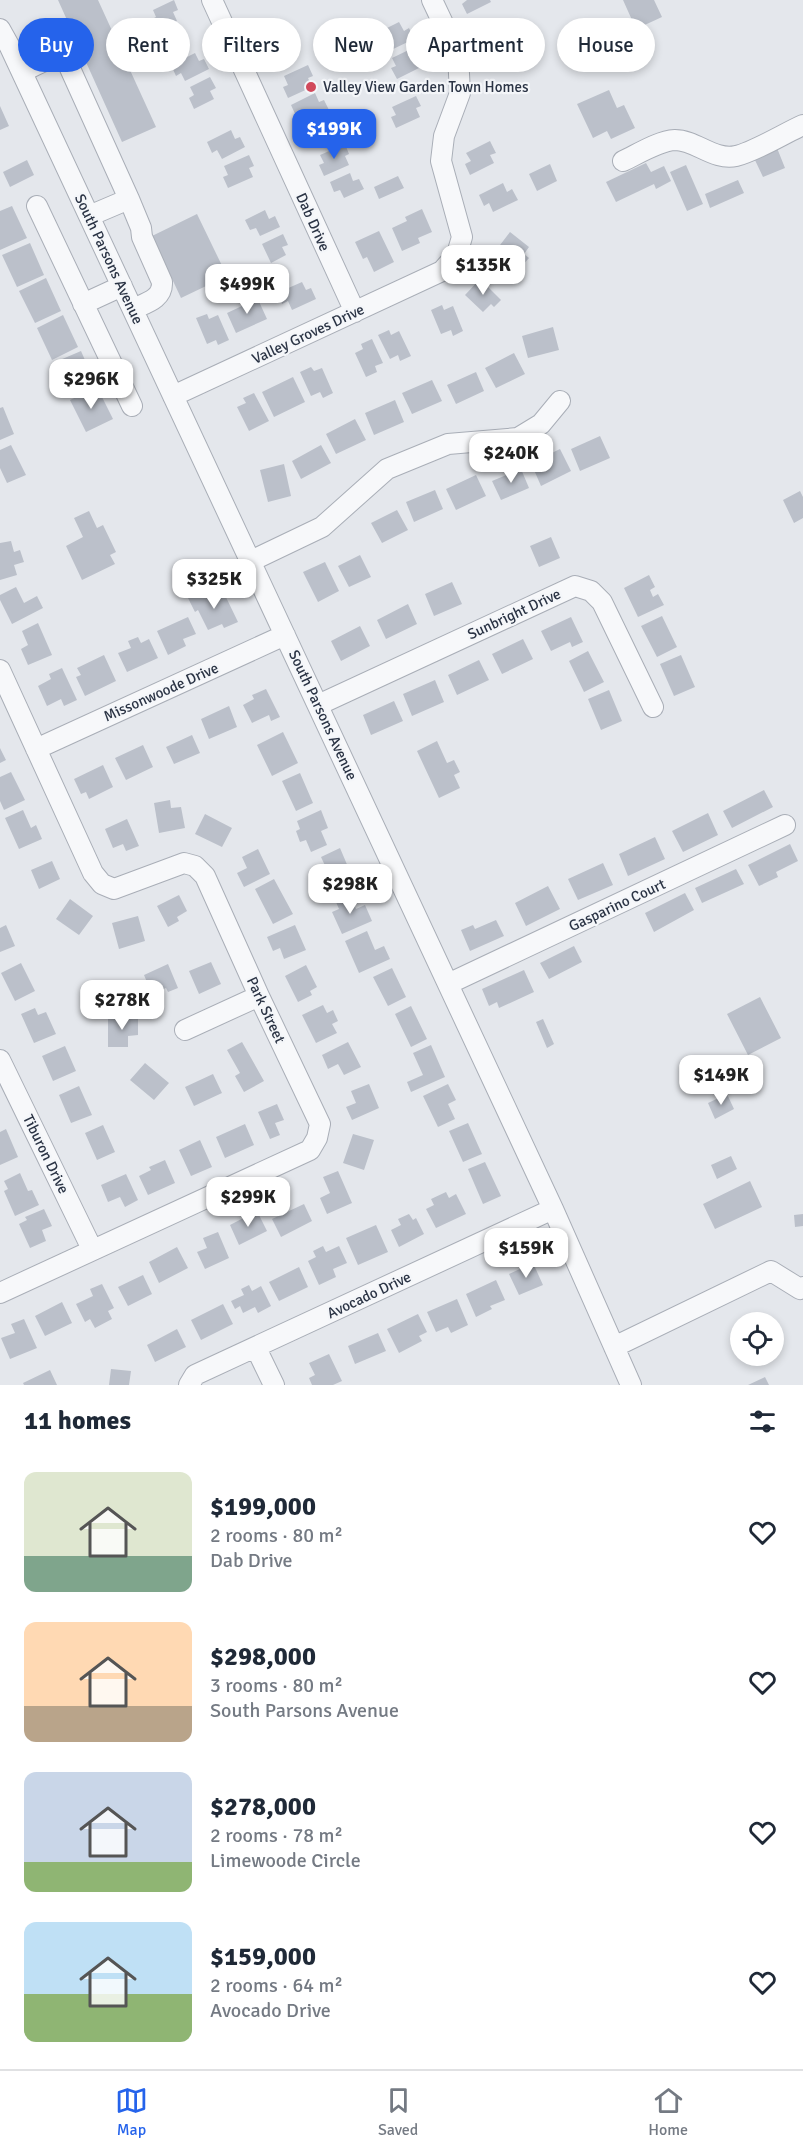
<!DOCTYPE html>
<html lang="en">
<head>
<meta charset="utf-8">
<style>
	:root { --surface:#fff; --page:#f2f2f3; --text:#1f2937; --muted:#747a83; --line:#e0e1e3; --accent:#2563eb }
	body { margin:0; font-family:Signika,sans-serif; background:var(--page); color:var(--text); height:100vh; display:flex; flex-direction:column; font-size:22px; white-space:nowrap }
	* { box-sizing:border-box; margin:0 }
	p { font-size:20px; color:var(--muted) }
	.icon { flex:none; width:33px; height:33px; fill:none; stroke:currentColor; stroke-width:2; stroke-linecap:round; stroke-linejoin:round }
	.map { position:relative; height:1385px; overflow:hidden }
	.drawer { display:flex; flex-direction:column; background:var(--surface); flex:1 }
	.drawer>* { flex:none }
	.guide { position:absolute; left:18px; top:18px; width:768px; height:54px; display:flex; gap:12px }
	.fabs { position:absolute; left:730px; top:1312px; display:grid; gap:12px }
	.fabs a { display:grid; place-items:center; width:54px; height:54px; border-radius:50%; background:var(--surface); box-shadow:0 3px 9px #0003; font-size:30px }
	.price { position:absolute; translate:-50% -51px; padding:0 14px; border-radius:12px; background:#fff; color:#222; font-size:20px; line-height:39px; filter:drop-shadow(0 2px 3px #0008) }
	.price::after { content:''; position:absolute; left:50%; top:36px; width:18px; height:14px; margin-left:-9px; background:inherit; clip-path:polygon(0 0,100% 0,50% 100%) }
	.price.current { background:var(--accent); color:#fff }
	ul { padding:0; list-style:none }
	li { display:flex; align-items:center; gap:18px; height:150px; padding:0 24px }
	li span { display:grid; place-items:center; flex:none; width:168px; height:120px; border-radius:12px; color:#555 }
	li>.icon { margin-inline-start:auto }
	span .icon { width:72px; height:72px; fill:#fffc; stroke-width:1 }
	li b { font-size:26px }
	h2 { display:flex; justify-content:space-between; align-items:center; height:72px; padding:0 24px; font-size:26px }
	.tag { padding:0 21px; border-radius:27px; background:var(--surface); box-shadow:0 3px 9px #0003; font-size:21px; line-height:54px }
	.tag.current { background:var(--accent); color:#fff }
	.tab-bar { display:flex; justify-content:space-around; align-items:center; height:84px; border-top:2px solid var(--line); background:var(--surface); font-size:16px; color:var(--muted) }
	.tab-bar a { display:grid; justify-items:center; gap:3px }
	.tab-bar .current { color:var(--accent) }
	.map>svg:first-child { display:block }
	.building { fill:#bbc0ca }
	.lines { fill:none; stroke-linecap:round; stroke-linejoin:round }
	.minor-casing { stroke:#a9aeb7; stroke-width:22 }
	.minor { stroke:#f7f8fa; stroke-width:20 }
	.poi-dot { fill:#d1495b; stroke:#f4f6f9; stroke-width:2 }
	.labels { text-anchor:middle; stroke-width:4.5; stroke-linejoin:round; paint-order:stroke }
	.poi-label { font-size:15px; fill:#2b3445; stroke:#f4f6f9; text-anchor:start }
	.street-label { font-size:15px; fill:#2b3445; stroke:#f4f6f9 }
</style>
</head>
<body>
<div class="map">
<svg width="803" height="1385" viewBox="0 0 803 1385">
	<rect width="100%" height="100%" fill="#e4e7ec"/>
	<path class="building" d="M58 0H98L156 127 122 142Z
		M174 0 178 10 173 12 177 21 155 31 150 20 156 17 153 10Z
		M467 0H490L491 2 467 14 462 4Z
		M623 0H654L662 17 636 29Z
		M399 22 404 31 409 28 414 39 389 51 385 43 380 45 375 34Z
		M290 26 295 37 290 39 294 47 269 58 265 48 269 46 265 37Z
		M417 46 422 57 417 59 421 67 397 79 391 68 396 66 392 58Z
		M195 53 199 61 204 59 209 69 185 81 181 73 176 76 171 65Z
		M308 65 313 76 308 78 312 87 288 98 283 87 288 85 284 76Z
		M210 77 216 88 210 91 214 99 194 109 189 98 194 95 190 87Z
		M609 90 617 108 624 105 635 128 611 139 607 131 593 138 577 104Z
		M315 93 319 102 324 100 329 110 305 122 301 113 296 116 291 105Z
		M416 96 421 106 416 108 420 117 396 128 391 117 396 115 392 107Z
		M0 106 9 126 0 130Z
		M231 130 235 139 240 137 245 147 222 159 217 150 212 153 207 142Z
		M490 141 496 153 490 155 494 163 470 175 465 164 471 161 466 153Z
		M345 144 349 154 345 156 349 165 324 176 319 165 324 163 320 155Z
		M777 148 785 168 763 177 754 158Z
		M249 155 254 166 249 168 253 177 228 188 223 177 228 175 224 166Z
		M27 160 34 175 10 187 3 172Z
		M646 163 651 172 664 166 671 181 656 189 654 184 616 202 606 182Z
		M550 164 557 181 537 191 529 174Z
		M686 165 703 204 687 211 670 172Z
		M350 173 353 181 359 179 364 189 344 198 340 190 334 192 330 182Z
		M398 176 404 188 379 199 374 187Z
		M738 180 744 193 710 208 705 194Z
		M503 183 507 192 512 189 518 200 493 212 489 203 484 206 479 195Z
		M12 206 27 238 0 250V211Z
		M422 209 432 232 418 238 420 243 402 251 392 228 407 221 405 217Z
		M265 210 269 219 275 216 280 227 260 236 256 228 250 230 245 220Z
		M197 214 227 276 181 298 152 236Z
		M379 231 394 262 374 272 367 257 363 259 355 242Z
		M510 232 529 247 524 254 529 258 521 267 497 249Z
		M283 234 288 245 282 247 286 255 271 263 262 244Z
		M30 243 44 275 17 287 2 255Z
		M46 278 61 311 35 323 19 291Z
		M480 279 501 300 494 307 491 304 483 312 465 295Z
		M302 282 306 290 311 288 316 299 292 310 288 301 282 304 277 293Z
		M256 295 267 319 236 333 227 313 242 306 241 302Z
		M442 305 444 310 453 306 463 331 453 336 451 330 441 334 431 310Z
		M207 314 209 319 218 315 229 340 218 345 216 340 207 344 196 318Z
		M63 315 78 347 52 360 37 328Z
		M553 327 559 350 528 358 522 336Z
		M389 330 391 335 399 331 411 356 400 361 398 355 390 359 378 335Z
		M372 339 383 363 375 366 377 372 366 377 355 353 363 349 361 344Z
		M81 351 95 383 68 396 53 363Z
		M514 353 525 374 496 388 485 368Z
		M311 367 314 371 322 368 333 393 323 398 320 392 311 396 300 372Z
		M476 372 484 391 456 404 447 385Z
		M293 377 305 402 274 417 262 392Z
		M432 380 442 401 412 414 402 393Z
		M97 387 113 419 86 432 70 400Z
		M254 393 269 421 249 431 237 407 246 403 243 398Z
		M395 400 404 422 374 435 365 413Z
		M3 407 14 434 0 440V408Z
		M355 419 366 440 336 454 326 434Z
		M600 436 610 458 580 471 571 449Z
		M11 445 26 475 7 483 0 468V450Z
		M321 445 331 463 301 479 292 461Z
		M560 449 571 471 541 486 531 463Z
		M284 464 291 496 268 502 260 470Z
		M521 469 529 488 501 500 492 481Z
		M476 475 486 496 456 510 446 489Z
		M435 490 443 509 414 522 406 502Z
		M800 491 803 497V518L794 523 783 500Z
		M397 510 408 530 382 543 371 523Z
		M89 511 97 528 103 525 116 552 110 555 115 564 82 580 66 546 83 537 74 518Z
		M551 537 560 558 539 567 530 546Z
		M11 541 14 552 20 550 24 562 14 565 17 575 0 580V543Z
		M360 555 371 577 349 587 338 566Z
		M325 562 339 591 318 602 303 572Z
		M649 575 655 587 650 590 653 597 658 594 664 605 638 617 624 588Z
		M452 582 462 604 434 616 425 594Z
		M16 587 24 603 37 596 43 608 12 624 0 600V595Z
		M204 591 208 598 223 591 238 622 224 628 222 624 208 630 198 610 195 612 188 598Z
		M408 604 417 624 386 639 377 620Z
		M662 616 677 647 657 657 641 626Z
		M188 617 196 634 183 639 186 646 168 655 157 631Z
		M571 617 583 642 572 647 570 642 551 651 541 631Z
		M38 623 52 655 28 665 21 649 28 645 22 631Z
		M360 626 370 646 341 661 331 641Z
		M138 637 141 643 149 639 158 658 127 672 118 653 131 648 128 641Z
		M523 639 533 659 502 674 492 654Z
		M588 651 604 682 584 692 569 661Z
		M104 655 116 681 85 696 76 677 81 675 77 668Z
		M681 655 695 687 674 696 660 664Z
		M479 660 489 680 457 695 448 675Z
		M62 668 77 700 64 706 61 699 47 706 38 686 51 679 49 674Z
		M435 680 444 702 412 716 403 694Z
		M266 689 280 717 271 721 269 715 252 723 243 705 254 699 252 695Z
		M609 690 622 721 601 730 588 699Z
		M394 701 403 721 371 735 363 715Z
		M229 706 237 727 209 739 201 719Z
		M283 732 298 763 272 776 257 745Z
		M192 735 200 753 174 764 166 747Z
		M437 741 447 763 454 760 460 772 454 775 460 788 439 798 417 751Z
		M143 745 153 767 126 780 115 758Z
		M0 748 6 760 0 763Z
		M103 765 113 787 89 799 86 792 81 794 74 779Z
		M11 772 25 800 4 810 0 801V777Z
		M300 773 313 803 296 811 282 781Z
		M764 790 773 807 732 828 723 811Z
		M170 800 171 808 181 807 185 828 159 833 154 803Z
		M23 810 31 828 36 825 42 839 19 849 5 818Z
		M321 810 328 828 321 831 327 845 311 852 306 840 300 842 296 831 300 829 297 821Z
		M708 813 718 835 683 852 672 831Z
		M205 814 232 828 222 847 195 834Z
		M127 819 139 846 126 851 123 844 113 848 105 829Z
		M655 837 665 859 628 876 619 854Z
		M790 844 798 861 776 872 778 877 759 886 748 865Z
		M340 848 354 881 336 889 321 857Z
		M258 849 270 874 244 887 237 873 247 868 242 857Z
		M52 861 60 879 39 889 31 870Z
		M603 863 613 885 578 900 568 879Z
		M736 869 744 884 702 903 695 888Z
		M274 879 293 914 273 924 255 889Z
		M548 886 560 909 526 926 515 903Z
		M685 893 694 910 654 932 645 913Z
		M179 895 187 911 177 917 179 921 168 927 157 906Z
		M350 895 356 909 365 905 372 921 342 934 332 912 339 909 336 902Z
		M70 899 93 916 79 935 56 919Z
		M138 916 145 941 119 949 112 923Z
		M496 920 504 936 470 951 461 930 473 925 475 929Z
		M6 925 15 946 0 952V928Z
		M295 925 306 950 284 959 280 948 273 951 267 937Z
		M367 931 375 950 384 946 390 959 359 973 345 941Z
		M574 946 582 962 549 979 540 963Z
		M211 962 221 984 199 994 189 971Z
		M21 963 35 991 15 1001 1 973Z
		M168 964 178 988 168 992 166 988 152 994 144 975Z
		M306 965 317 987 310 991 312 995 298 1002 285 976Z
		M392 968 406 997 388 1006 373 977Z
		M524 970 534 992 499 1008 497 1002 489 1006 482 989Z
		M760 997 781 1038 748 1055 727 1014Z
		M323 1005 327 1013 333 1010 338 1021 332 1024 337 1033 316 1043 302 1015Z
		M411 1006 427 1039 411 1047 395 1014Z
		M35 1008 38 1015 46 1012 56 1034 34 1043 21 1014Z
		M108 1017H138V1035L128 1036V1047H108Z
		M543 1019 554 1044 547 1048 536 1022Z
		M242 1042 264 1081 244 1092 235 1076 240 1073 227 1050Z
		M348 1042 361 1067 344 1075 338 1064 328 1069 322 1055Z
		M431 1045 445 1077 411 1092 407 1082 423 1075 413 1053Z
		M65 1046 76 1071 53 1081 42 1056Z
		M145 1063 169 1083 154 1100 130 1080Z
		M213 1074 222 1093 194 1106 185 1087Z
		M369 1084 379 1108 352 1120 346 1107 356 1103 351 1091Z
		M448 1084 456 1100 448 1104 455 1119 438 1127 423 1096Z
		M79 1086 92 1115 71 1123 59 1095Z
		M727 1094 734 1109 715 1119 708 1103Z
		M277 1104 284 1120 275 1123 280 1135 270 1139 258 1112Z
		M468 1123 482 1154 463 1162 449 1131Z
		M245 1124 254 1145 225 1158 216 1137Z
		M103 1125 115 1152 97 1160 85 1133Z
		M6 1129 18 1157 0 1165V1132Z
		M353 1134 374 1140 364 1170 343 1163Z
		M200 1140 212 1167 191 1176 179 1150Z
		M731 1156 737 1169 717 1179 711 1165Z
		M165 1160 175 1183 148 1195 139 1176 151 1170 149 1167Z
		M485 1162 501 1196 483 1204 468 1169Z
		M338 1171 352 1203 327 1214 320 1198 330 1193 323 1177Z
		M20 1173 28 1191 32 1190 39 1205 15 1216 4 1191 8 1189 4 1181Z
		M126 1174 138 1200 125 1207 120 1197 108 1202 101 1185Z
		M750 1181 762 1207 715 1229 703 1204Z
		M446 1192 449 1198 456 1194 466 1214 436 1228 426 1209 434 1205 431 1199Z
		M304 1204 312 1221 281 1237 272 1219Z
		M44 1209 52 1226 42 1230 46 1241 30 1248 19 1224 27 1220 25 1217Z
		M257 1211 267 1231 239 1245 230 1225Z
		M409 1214 413 1220 416 1218 424 1234 399 1247 391 1230 401 1225 398 1219Z
		M803 1214V1226L795 1227 794 1215Z
		M376 1225 388 1252 358 1265 346 1238Z
		M218 1232 229 1258 205 1269 197 1252 207 1248 203 1238Z
		M323 1246 326 1252 339 1246 347 1263 333 1269 336 1277 319 1285 308 1261 316 1257 313 1251Z
		M177 1247 188 1268 159 1283 149 1262Z
		M533 1263 543 1285 519 1295 509 1274Z
		M299 1267 308 1287 279 1301 269 1282Z
		M143 1275 152 1294 128 1306 118 1287Z
		M496 1280 505 1300 490 1306 492 1309 476 1317 466 1294Z
		M102 1284 114 1308 108 1311 112 1319 95 1328 90 1319 85 1322 76 1304 93 1296 90 1289Z
		M249 1285 252 1291 261 1286 271 1306 258 1313 255 1307 243 1313 240 1306 235 1309 231 1301 244 1295 241 1289Z
		M457 1299 468 1325 451 1333 448 1327 436 1332 427 1312Z
		M62 1302 72 1323 45 1336 35 1316Z
		M223 1304 233 1324 201 1340 191 1320Z
		M418 1314 427 1332 419 1336 422 1341 399 1353 387 1329Z
		M24 1319 37 1348 10 1359 1 1338 15 1333 11 1324Z
		M177 1329 186 1347 155 1362 147 1345Z
		M378 1333 386 1351 355 1364 348 1346Z
		M329 1354 342 1381 333 1385H312L309 1378 315 1375 309 1363Z
		M111 1369 131 1371 129 1385H109Z
		M50 1370 57 1385H24L23 1383Z
		M765 1377 769 1385H748Z"/>
	<g class="lines">
		<g class="minor-casing">
			<path id="minor" d="M212 0 355 312
				M0 29 10 47 553 1209 631 1385
				M22 72C37 65 54 52 68 64L129 199 141 228 142 237 162 282C163 299 146 303 133 309
				M623 161C638 154 658 141 675 140 696 140 714 161 736 156 754 152 785 133 803 125
				M37 206 132 406
				M89 216 129 199
				M83 304 122 286
				M173 396 442 271 457 254 462 237 441 161 444 136 460 93 458 55 432 0
				M251 561 322 527 387 469 448 444 518 438 541 424 560 401
				M0 670 93 873 102 884 114 889 184 863 195 866 205 876 259 996 320 1124 317 1138 310 1150 0 1293
				M318 705 575 586 591 591 602 602 653 707
				M36 749 285 635
				M448 984 785 825
				M185 1030 259 996
				M0 1060 92 1249
				M614 1347 771 1271 800 1289 803 1287
				M256 1348 274 1385
				M189 1385 195 1375 553 1209"/>
		</g>
		<use href="#minor" class="minor"/>
	</g>
	<circle class="poi-dot" cx="311" cy="87" r="6"/>
	<g class="labels">
		<g class="poi-label">
			<text x="323" y="92">Valley View Garden Town Homes</text>
		</g>
		<g class="street-label">
			<text transform="translate(313 222) rotate(66)" y="5">Dab Drive</text>
			<text transform="translate(109 259) rotate(65)" y="5">South Parsons Avenue</text>
			<text transform="translate(308 334) rotate(-25)" y="5">Valley Groves Drive</text>
			<text transform="translate(514 614) rotate(-25)" y="5">Sunbright Drive</text>
			<text transform="translate(161 692) rotate(-24)" y="5">Missonwoode Drive</text>
			<text transform="translate(323 715) rotate(65)" y="5">South Parsons Avenue</text>
			<text transform="translate(617 905) rotate(-25)" y="5">Gasparino Court</text>
			<text transform="translate(266 1010) rotate(65)" y="5">Park Street</text>
			<text transform="translate(46 1154) rotate(64)" y="5">Tiburon Drive</text>
			<text transform="translate(369 1295) rotate(-25)" y="5">Avocado Drive</text>
		</g>
	</g>
</svg>
<div class="fabs">
<a><svg class="icon" aria-label="locate" viewBox="0 0 24 24"><circle cx="12" cy="12" r="6"/><path d="M12 2v4M12 18v4M2 12h4M18 12h4"/></svg></a>
</div>
<b class="price current" style="left:334px;top:160px">$199K</b>
<b class="price" style="left:483px;top:296px">$135K</b>
<b class="price" style="left:247px;top:315px">$499K</b>
<b class="price" style="left:91px;top:410px">$296K</b>
<b class="price" style="left:511px;top:484px">$240K</b>
<b class="price" style="left:214px;top:610px">$325K</b>
<b class="price" style="left:350px;top:915px">$298K</b>
<b class="price" style="left:122px;top:1031px">$278K</b>
<b class="price" style="left:721px;top:1106px">$149K</b>
<b class="price" style="left:248px;top:1228px">$299K</b>
<b class="price" style="left:526px;top:1279px">$159K</b>
<div class="guide">
<a class="tag current">Buy</a>
<a class="tag">Rent</a>
<a class="tag">Filters</a>
<a class="tag">New</a>
<a class="tag">Apartment</a>
<a class="tag">House</a>
</div>
</div>
<section class="drawer">
<h2>11 homes<svg class="icon" aria-label="filters" viewBox="0 0 24 24"><path d="M4 7h16M4 17h16"/><circle cx="9" cy="7" r="2"/><circle cx="15" cy="17" r="2"/></svg></h2>
<ul>
<li><span style="background:linear-gradient(#dfe7d0 70%,#7fa58c 0)"><svg class="icon" aria-label="home" viewBox="0 0 24 24"><path d="M3 11l9-7 9 7M6 9v11h12V9"/></svg></span><div><b>$199,000</b><p>2 rooms · 80 m²</p><p>Dab Drive</p></div><svg class="icon" aria-label="heart" viewBox="0 0 24 24"><path d="M12 20l-8-8c-3-5 5-10 8-4 3-6 11-1 8 4z"/></svg></li>
<li><span style="background:linear-gradient(#ffd9b3 70%,#b9a48a 0)"><svg class="icon" aria-label="home" viewBox="0 0 24 24"><path d="M3 11l9-7 9 7M6 9v11h12V9"/></svg></span><div><b>$298,000</b><p>3 rooms · 80 m²</p><p>South Parsons Avenue</p></div><svg class="icon" aria-label="heart" viewBox="0 0 24 24"><path d="M12 20l-8-8c-3-5 5-10 8-4 3-6 11-1 8 4z"/></svg></li>
<li><span style="background:linear-gradient(#c9d6e8 75%,#8fb573 0)"><svg class="icon" aria-label="home" viewBox="0 0 24 24"><path d="M3 11l9-7 9 7M6 9v11h12V9"/></svg></span><div><b>$278,000</b><p>2 rooms · 78 m²</p><p>Limewoode Circle</p></div><svg class="icon" aria-label="heart" viewBox="0 0 24 24"><path d="M12 20l-8-8c-3-5 5-10 8-4 3-6 11-1 8 4z"/></svg></li>
<li><span style="background:linear-gradient(#bfe0f5 60%,#8fb573 0)"><svg class="icon" aria-label="home" viewBox="0 0 24 24"><path d="M3 11l9-7 9 7M6 9v11h12V9"/></svg></span><div><b>$159,000</b><p>2 rooms · 64 m²</p><p>Avocado Drive</p></div><svg class="icon" aria-label="heart" viewBox="0 0 24 24"><path d="M12 20l-8-8c-3-5 5-10 8-4 3-6 11-1 8 4z"/></svg></li>
</ul>
</section>
<nav class="tab-bar">
<a class="current"><svg class="icon" aria-label="map" viewBox="0 0 24 24"><path d="M3 6l6-2 6 2 6-2v14l-6 2-6-2-6 2zM9 4v14M15 6v14"/></svg>Map</a>
<a><svg class="icon" aria-label="saved" viewBox="0 0 24 24"><path d="M7 4h10v16l-5-4-5 4z"/></svg>Saved</a>
<a><svg class="icon" aria-label="home" viewBox="0 0 24 24"><path d="M3 11l9-7 9 7M6 9v11h12V9"/></svg>Home</a>
</nav>
</body>
</html>
